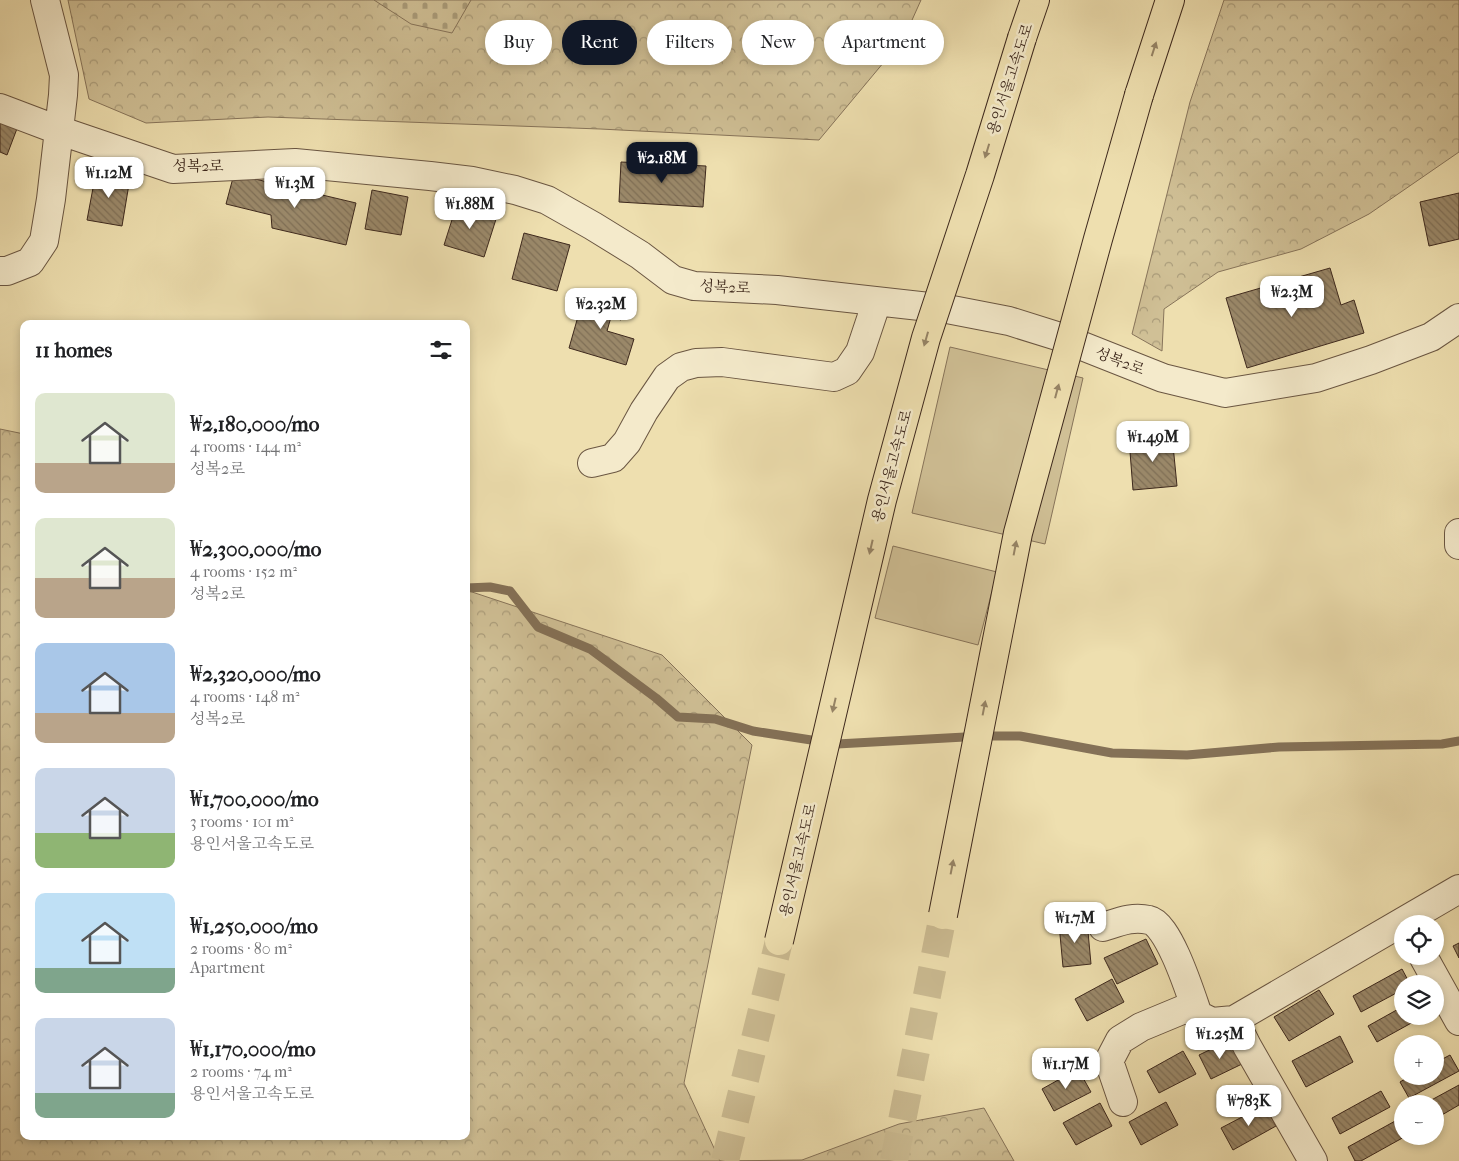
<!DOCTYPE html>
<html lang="en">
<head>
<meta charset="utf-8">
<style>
	:root { --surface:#fff; --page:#f2f2f2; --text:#202124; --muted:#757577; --accent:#111827 }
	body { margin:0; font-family:"IM FELL French Canon","Noto Serif KR",serif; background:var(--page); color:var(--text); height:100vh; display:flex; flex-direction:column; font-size:19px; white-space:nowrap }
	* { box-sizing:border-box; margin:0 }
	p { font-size:16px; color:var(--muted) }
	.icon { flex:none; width:28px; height:28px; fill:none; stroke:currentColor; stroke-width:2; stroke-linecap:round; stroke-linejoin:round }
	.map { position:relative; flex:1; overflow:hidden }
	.panel { position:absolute; left:20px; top:320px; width:450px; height:820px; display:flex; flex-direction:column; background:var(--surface); border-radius:10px; box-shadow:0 2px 8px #0003 }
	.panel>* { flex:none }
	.guide { position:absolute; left:485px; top:20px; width:475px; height:45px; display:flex; gap:10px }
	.controls { position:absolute; left:1394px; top:915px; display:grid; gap:10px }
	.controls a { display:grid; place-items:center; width:50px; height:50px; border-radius:50%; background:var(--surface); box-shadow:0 2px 8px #0003; font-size:25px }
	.price { position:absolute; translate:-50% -42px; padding:0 11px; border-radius:10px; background:#fff; color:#222; font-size:16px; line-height:32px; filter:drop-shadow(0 1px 2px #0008) }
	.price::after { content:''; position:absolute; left:50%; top:30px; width:15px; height:11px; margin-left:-8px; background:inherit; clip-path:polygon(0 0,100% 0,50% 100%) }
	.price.active { background:var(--accent); color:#fff }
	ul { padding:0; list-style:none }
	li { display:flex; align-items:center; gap:15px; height:125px; padding:0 15px }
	li span { display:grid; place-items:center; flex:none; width:140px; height:100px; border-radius:10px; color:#555 }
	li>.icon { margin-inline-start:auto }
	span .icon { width:60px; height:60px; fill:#fffc; stroke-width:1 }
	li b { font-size:21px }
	h2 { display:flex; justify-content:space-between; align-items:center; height:60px; padding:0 15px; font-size:21px }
	.tag { padding:0 18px; border-radius:22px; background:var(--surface); box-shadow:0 2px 8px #0003; font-size:18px; line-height:45px }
	.tag.active { background:var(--accent); color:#fff }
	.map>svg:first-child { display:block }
	.forest { fill:url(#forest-crowns); stroke:#87745a }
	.cemetery { fill:url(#cemetery-stones); stroke:#87745a }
	.pitch { fill:#d0c096; stroke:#87745a }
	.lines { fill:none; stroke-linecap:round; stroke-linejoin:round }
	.stream { stroke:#847157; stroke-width:9 }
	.building { fill:url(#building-back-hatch); stroke:#3e291d }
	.highway-tunnel { stroke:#cbbb92; stroke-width:28; stroke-dasharray:28 14; stroke-linecap:butt }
	.minor-casing { stroke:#6a5642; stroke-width:30 }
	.highway-casing { stroke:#3e291d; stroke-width:30 }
	.minor { stroke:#f4eacb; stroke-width:28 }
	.highway { stroke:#eedfaf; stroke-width:28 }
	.highway-bridge-casing { stroke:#3e291d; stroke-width:30; stroke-linecap:butt }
	.highway-bridge { stroke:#eedfaf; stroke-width:28 }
	.oneway { fill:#968466 }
	.labels { text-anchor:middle; stroke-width:5; stroke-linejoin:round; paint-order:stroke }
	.street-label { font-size:15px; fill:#3e291d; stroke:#f4eacb }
</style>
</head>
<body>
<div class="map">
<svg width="1459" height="1161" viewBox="0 0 1459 1161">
	<defs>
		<pattern id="forest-crowns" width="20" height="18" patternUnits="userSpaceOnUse" patternTransform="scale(1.25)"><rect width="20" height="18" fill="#d0c096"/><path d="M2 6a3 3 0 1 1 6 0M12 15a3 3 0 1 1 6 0" fill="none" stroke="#aa9c7a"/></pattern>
		<pattern id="cemetery-stones" width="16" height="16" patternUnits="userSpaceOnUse" patternTransform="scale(1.25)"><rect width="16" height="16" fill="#d0c096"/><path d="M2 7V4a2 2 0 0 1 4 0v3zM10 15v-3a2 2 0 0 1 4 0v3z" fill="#aa9c7a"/></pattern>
		<pattern id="building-back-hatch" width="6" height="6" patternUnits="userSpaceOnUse" patternTransform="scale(1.25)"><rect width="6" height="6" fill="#9a8869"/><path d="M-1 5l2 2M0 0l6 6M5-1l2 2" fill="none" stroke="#7f6f56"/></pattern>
	</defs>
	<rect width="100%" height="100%" fill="#eedfaf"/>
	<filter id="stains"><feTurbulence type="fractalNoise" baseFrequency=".004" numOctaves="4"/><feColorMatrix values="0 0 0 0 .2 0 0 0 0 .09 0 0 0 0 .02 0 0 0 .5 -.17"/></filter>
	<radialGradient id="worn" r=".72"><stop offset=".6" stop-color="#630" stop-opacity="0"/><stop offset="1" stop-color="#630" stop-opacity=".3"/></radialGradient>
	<path class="forest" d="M68 0H921L904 38 819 140 600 129 268 117 146 123 89 99Z
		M1224 0H1459V152L1369 214 1301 249 1218 272 1164 309 1162 351 1132 334 1190 102Z
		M0 429 24 434V1136H466V590L662 655 752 745 684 1083 720 1161 802 1160 899 1124 984 1108 1014 1161H0Z"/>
	<path class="cemetery" d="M374 0H471L452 33 411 24Z"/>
	<path class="pitch" d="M950 347 1083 378 1045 544 912 513Z
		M893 546 997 572 978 645 875 618Z"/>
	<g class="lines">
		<path class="stream" d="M466 588 490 587 510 591 538 627 590 649 656 698 678 717 715 719 753 731 837 744 983 736H1020L1112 753 1187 755 1279 747 1442 744 1459 741"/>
	</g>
	<path class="building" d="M0 119 18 126 7 155 0 152Z
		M621 162 706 166 703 207 619 202Z
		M96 172 130 178 122 226 87 220Z
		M234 174 356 203 346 245 272 228 271 215 226 204Z
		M372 190 408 197 401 235 365 229Z
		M1459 193V239L1429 246 1420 202Z
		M457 204 497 216 484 257 444 245Z
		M524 233 570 245 557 291 512 279Z
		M1330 268 1341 305 1354 300 1364 333 1247 368 1226 298Z
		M585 292 626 304 621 320 611 317 607 331 634 339 626 365 569 348Z
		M1172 435 1177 486 1133 490 1129 439Z
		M1087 921 1091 964 1063 967 1059 924Z
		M1146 939 1158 964 1117 984 1104 958Z
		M1459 943V958L1453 946Z
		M1402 969 1410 984H1402V990L1361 1012 1353 996Z
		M1112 979 1124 1002 1087 1021 1075 999Z
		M1319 990 1334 1014 1289 1041 1274 1017Z
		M1402 1007V1016H1424L1377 1042 1368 1026Z
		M1340 1036 1353 1062 1306 1087 1292 1061Z
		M1230 1040 1242 1064 1211 1079 1199 1055Z
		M1183 1051 1196 1074 1159 1093 1147 1071Z
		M1450 1055 1459 1071 1409 1098 1400 1082 1410 1076H1435V1063Z
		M1078 1069 1091 1092 1054 1111 1042 1089Z
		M1459 1085V1105L1435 1119V1104H1424Z
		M1381 1091 1390 1107 1340 1134 1332 1118Z
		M1166 1102 1178 1125 1141 1145 1129 1122Z
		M1100 1103 1112 1126 1076 1145 1063 1123Z
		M1265 1105 1276 1126 1233 1150 1221 1128Z
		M1397 1120 1402 1130V1136H1406L1361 1161H1355L1348 1147Z"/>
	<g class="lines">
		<path class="highway-tunnel" d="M725 1161 779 941
			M894 1161 943 915"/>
		<g class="minor-casing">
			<path id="minor" d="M0 108 58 130 173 169 295 163 430 176 472 181 515 190 547 200 593 226 640 255 673 280 694 286 777 290 947 309 1009 321 1057 336 1163 378 1225 393 1316 378 1371 360 1431 337 1459 318
				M0 271H7L30 262 44 241 51 199 63 95 64 75 45 0
				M592 463 613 458 627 442 644 411 667 377 681 367 696 363 722 362 834 377 847 371 860 352 877 301
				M1459 533V545
				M1103 927C1119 922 1132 916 1149 920 1169 924 1191 995 1198 1015L1212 1022 1234 1020
				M1423 956 1459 1021
				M1123 1102 1109 1061 1120 1040 1141 1027 1194 1005
				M1313 1161 1247 1046 1234 1020 1459 889"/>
		</g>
		<g class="highway-casing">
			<path id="highway" d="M1022 38 1035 0
				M1139 95 1170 0"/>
		</g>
		<use href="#minor" class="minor"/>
		<use href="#highway" class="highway"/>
		<g class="highway-bridge-casing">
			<path id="highway-bridge" d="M943 915 1018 533 1098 239 1139 95
				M779 941 882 500 926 338 980 175 1022 38"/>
		</g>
		<use href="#highway-bridge" class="highway-bridge"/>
	</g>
	<defs><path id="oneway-solid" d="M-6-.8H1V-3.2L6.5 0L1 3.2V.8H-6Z" transform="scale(1.25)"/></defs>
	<g class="oneway">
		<use href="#oneway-solid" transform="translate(1154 49) rotate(-72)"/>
		<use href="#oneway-solid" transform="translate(987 151) rotate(107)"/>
		<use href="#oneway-solid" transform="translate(926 339) rotate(106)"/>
		<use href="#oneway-solid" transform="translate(1057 391) rotate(-75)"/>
		<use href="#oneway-solid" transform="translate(871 547) rotate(103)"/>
		<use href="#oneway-solid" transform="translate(1015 548) rotate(-79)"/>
		<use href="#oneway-solid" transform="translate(834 705) rotate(103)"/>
		<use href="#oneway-solid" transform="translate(984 708) rotate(-79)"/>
		<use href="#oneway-solid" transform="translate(952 867) rotate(-79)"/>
	</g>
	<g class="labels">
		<g class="street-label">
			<text transform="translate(1010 79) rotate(-72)" y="5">용인서울고속도로</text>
			<text x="198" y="171">성복2로</text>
			<text transform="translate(725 287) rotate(3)" y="5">성복2로</text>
			<text transform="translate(1120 361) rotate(21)" y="5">성복2로</text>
			<text transform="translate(892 466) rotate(-75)" y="5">용인서울고속도로</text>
			<text transform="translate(798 860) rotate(-77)" y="5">용인서울고속도로</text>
		</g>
	</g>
	<rect width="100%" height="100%" filter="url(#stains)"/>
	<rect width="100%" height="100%" fill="url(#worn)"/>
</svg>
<div class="controls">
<a><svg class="icon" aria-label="locate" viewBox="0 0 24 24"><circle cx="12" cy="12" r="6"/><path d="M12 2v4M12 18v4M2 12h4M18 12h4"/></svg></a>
<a><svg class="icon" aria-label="layers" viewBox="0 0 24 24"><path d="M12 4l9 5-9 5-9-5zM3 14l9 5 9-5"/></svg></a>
<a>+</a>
<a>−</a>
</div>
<b class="price active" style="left:662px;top:184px">₩2.18M</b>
<b class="price" style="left:109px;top:199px">₩1.12M</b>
<b class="price" style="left:295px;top:209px">₩1.3M</b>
<b class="price" style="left:470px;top:230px">₩1.88M</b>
<b class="price" style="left:1292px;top:318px">₩2.3M</b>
<b class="price" style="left:601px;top:330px">₩2.32M</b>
<b class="price" style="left:1153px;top:463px">₩1.49M</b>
<b class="price" style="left:1075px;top:944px">₩1.7M</b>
<b class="price" style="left:1220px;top:1060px">₩1.25M</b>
<b class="price" style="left:1066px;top:1090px">₩1.17M</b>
<b class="price" style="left:1249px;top:1127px">₩783K</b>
<div class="guide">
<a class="tag">Buy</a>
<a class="tag active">Rent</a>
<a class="tag">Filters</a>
<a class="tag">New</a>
<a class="tag">Apartment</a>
</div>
<section class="panel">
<h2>11 homes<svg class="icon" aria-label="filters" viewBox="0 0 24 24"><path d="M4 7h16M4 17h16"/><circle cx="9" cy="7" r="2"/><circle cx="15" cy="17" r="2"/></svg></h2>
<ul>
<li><span style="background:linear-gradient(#dfe7d0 70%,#b9a48a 0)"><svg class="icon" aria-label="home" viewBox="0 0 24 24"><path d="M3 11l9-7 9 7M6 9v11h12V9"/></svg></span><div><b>₩2,180,000/mo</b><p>4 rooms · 144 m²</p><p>성복2로</p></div></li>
<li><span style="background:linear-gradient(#dfe7d0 60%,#b9a48a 0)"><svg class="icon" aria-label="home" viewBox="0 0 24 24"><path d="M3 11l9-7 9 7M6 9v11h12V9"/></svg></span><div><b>₩2,300,000/mo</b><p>4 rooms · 152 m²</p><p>성복2로</p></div></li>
<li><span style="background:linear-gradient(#a9c7e8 70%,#b9a48a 0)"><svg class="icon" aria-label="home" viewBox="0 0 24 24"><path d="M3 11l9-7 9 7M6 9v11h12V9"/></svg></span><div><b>₩2,320,000/mo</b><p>4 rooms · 148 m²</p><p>성복2로</p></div></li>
<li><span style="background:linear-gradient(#c9d6e8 65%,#8fb573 0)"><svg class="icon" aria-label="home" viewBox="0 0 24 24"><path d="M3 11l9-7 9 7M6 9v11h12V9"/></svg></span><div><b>₩1,700,000/mo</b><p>3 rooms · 101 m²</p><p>용인서울고속도로</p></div></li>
<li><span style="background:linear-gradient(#bfe0f5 75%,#7fa58c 0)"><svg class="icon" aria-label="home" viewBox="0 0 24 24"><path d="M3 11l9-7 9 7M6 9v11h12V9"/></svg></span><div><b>₩1,250,000/mo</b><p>2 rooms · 80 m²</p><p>Apartment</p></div></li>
<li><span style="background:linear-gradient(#c9d6e8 75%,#7fa58c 0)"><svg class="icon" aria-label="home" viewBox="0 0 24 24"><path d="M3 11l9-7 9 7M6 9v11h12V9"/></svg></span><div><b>₩1,170,000/mo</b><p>2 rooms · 74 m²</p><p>용인서울고속도로</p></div></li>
</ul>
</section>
</div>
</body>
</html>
